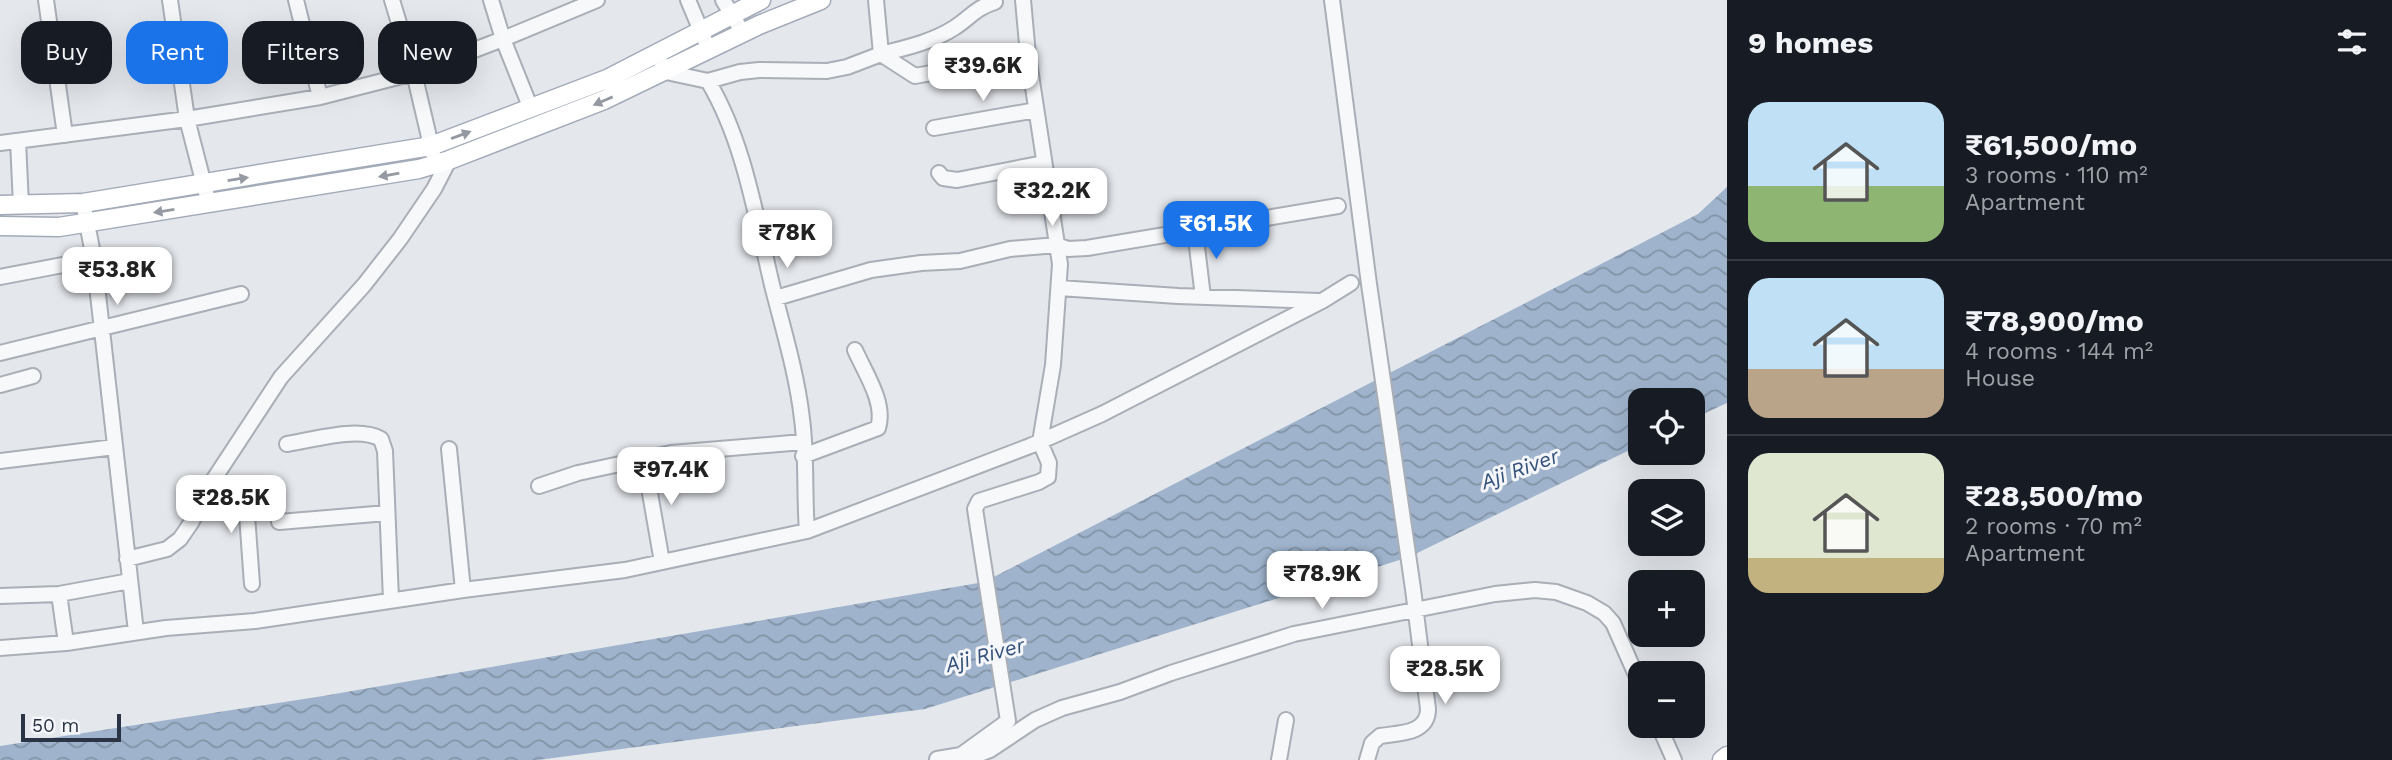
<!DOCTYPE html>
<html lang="en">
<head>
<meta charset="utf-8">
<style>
	:root { --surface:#171b24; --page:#242831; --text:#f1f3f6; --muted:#9ea1a6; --line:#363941; --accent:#1a73e8 }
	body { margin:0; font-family:"Work Sans",sans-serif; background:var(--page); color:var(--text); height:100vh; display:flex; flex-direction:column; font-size:26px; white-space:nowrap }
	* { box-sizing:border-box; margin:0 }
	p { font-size:23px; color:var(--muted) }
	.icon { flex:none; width:38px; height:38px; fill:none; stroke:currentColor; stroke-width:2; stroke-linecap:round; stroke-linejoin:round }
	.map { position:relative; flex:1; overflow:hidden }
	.sheet { display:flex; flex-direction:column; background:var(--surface); width:665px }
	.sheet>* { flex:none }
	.hud { position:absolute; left:21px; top:21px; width:665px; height:63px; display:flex; gap:14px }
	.fabs { position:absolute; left:1628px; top:388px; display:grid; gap:14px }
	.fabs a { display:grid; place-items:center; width:77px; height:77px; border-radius:14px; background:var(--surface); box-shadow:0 7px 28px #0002; font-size:35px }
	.scale { position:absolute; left:21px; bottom:18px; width:100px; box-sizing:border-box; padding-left:7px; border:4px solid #2b3445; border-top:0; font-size:19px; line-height:24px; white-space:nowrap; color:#2b3445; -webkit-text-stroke:5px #f4f6f9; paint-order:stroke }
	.price { position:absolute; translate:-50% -60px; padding:0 16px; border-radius:14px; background:#fff; color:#222; font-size:23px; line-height:46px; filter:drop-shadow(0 2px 4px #0008) }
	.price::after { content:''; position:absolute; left:50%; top:42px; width:21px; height:16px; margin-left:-10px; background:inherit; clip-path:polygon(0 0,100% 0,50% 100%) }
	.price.on { background:var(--accent); color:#fff }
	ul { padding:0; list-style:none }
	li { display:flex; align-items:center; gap:21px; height:175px; padding:0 21px }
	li+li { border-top:2px solid var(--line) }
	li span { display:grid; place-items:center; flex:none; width:196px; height:140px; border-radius:21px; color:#555 }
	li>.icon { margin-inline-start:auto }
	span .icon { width:84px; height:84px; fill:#fffc; stroke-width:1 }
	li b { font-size:30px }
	h2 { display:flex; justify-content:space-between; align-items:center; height:84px; padding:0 21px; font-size:30px }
	.chip { padding:0 24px; border-radius:21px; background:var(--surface); box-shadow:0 7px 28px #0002; font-size:24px; line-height:63px }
	.chip.on { background:var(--accent); color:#fff }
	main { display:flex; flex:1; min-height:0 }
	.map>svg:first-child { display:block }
	.water { fill:url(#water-waves) }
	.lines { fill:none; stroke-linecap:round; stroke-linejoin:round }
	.minor-casing { stroke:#a9aeb7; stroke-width:18 }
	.major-casing { stroke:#a3abb8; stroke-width:21 }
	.minor { stroke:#f7f8fa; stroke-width:14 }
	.major { stroke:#fff; stroke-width:18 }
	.oneway { fill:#959aa2 }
	.labels { text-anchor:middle; stroke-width:6; stroke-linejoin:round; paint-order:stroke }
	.water-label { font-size:21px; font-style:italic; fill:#34527a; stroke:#f4f6f9 }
</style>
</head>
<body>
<main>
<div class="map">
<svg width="1727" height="760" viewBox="0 0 1727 760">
	<defs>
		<pattern id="water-waves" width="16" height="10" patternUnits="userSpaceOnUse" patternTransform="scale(1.75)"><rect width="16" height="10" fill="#9fb4cc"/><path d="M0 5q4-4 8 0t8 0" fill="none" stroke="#8293a7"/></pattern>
	</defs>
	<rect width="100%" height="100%" fill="#e4e7ec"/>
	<path class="water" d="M1727 187V403L1692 419V401H1640V445L1409 557 925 709 538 760H0V746L323 696 984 582 1698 214Z"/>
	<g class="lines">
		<g class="minor-casing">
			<path id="minor" d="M46 0 65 135
				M170 0 187 119 209 204
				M296 0 320 97
				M392 0 414 73 433 154
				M491 0 503 39 531 109
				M688 0 709 50
				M723 0 743 33
				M1332 0 1369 284 1413 589 1428 709C1428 734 1399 733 1380 736L1372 743 1367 760
				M881 54 915 76 1028 55
				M881 54C905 48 932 42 954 28 970 18 975 8 995 2
				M662 64 666 72 708 81C745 143 756 219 773 289 784 332 797 375 802 419 807 456 804 494 807 531
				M708 81 740 72 759 70 827 71 847 67 881 54 876 0
				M934 128 1036 110
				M18 141 21 205
				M0 143 187 119 320 97 414 73 503 39 597 0
				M939 173 943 178 957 180 1044 163
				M83 203 94 259 136 632
				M1195 230 1203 297
				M0 277 94 259
				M1059 288 1178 296 1319 301
				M776 298 871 270 921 263 960 261 1010 249 1057 245 1068 249 1087 248 1338 206
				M0 353 241 294
				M0 385 33 376
				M287 444C313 440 358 426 381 439L385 451 391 600
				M449 449 463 590
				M803 456 878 428C886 403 865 373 855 350
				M644 459 662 562
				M0 461 115 447
				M210 485C227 486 239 483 246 501L252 584
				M539 486 578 473 671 453 803 442
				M279 522 387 513
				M127 559 167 549 180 539 191 523 210 485 281 377 364 285 400 239 434 189 449 160
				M59 594 66 643
				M0 596 59 594 130 581
				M0 648 66 643 166 628 255 621 463 590 625 570 807 531 1030 446 1102 414 1322 301 1351 283
				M1659 726 1674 760
				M937 759 961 755 1008 721 975 509 979 501 1039 482 1048 477 1049 463 1040 442 1053 365 1060 264 1028 55 1023 0
				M964 760 990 750 1035 720 1062 708 1120 692 1171 673 1294 634 1495 594 1535 590 1556 592 1587 603 1604 613 1613 623 1640 684
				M1279 760 1286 720"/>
		</g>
		<g class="major-casing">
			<path id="major" d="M0 205 83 203 431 146 607 79 761 0
				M0 226 59 227 419 169 449 160 604 100 759 25 821 0
				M1722 760 1727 756"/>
		</g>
		<use href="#minor" class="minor"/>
		<use href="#major" class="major"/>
	</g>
	<defs><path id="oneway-solid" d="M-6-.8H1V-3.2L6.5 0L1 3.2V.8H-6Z" transform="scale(1.75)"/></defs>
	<g class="oneway">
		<use href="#oneway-solid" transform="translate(603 101) rotate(157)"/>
		<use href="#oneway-solid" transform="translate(461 135) rotate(-20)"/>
		<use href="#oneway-solid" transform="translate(389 175) rotate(170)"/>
		<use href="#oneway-solid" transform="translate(238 179) rotate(-9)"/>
		<use href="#oneway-solid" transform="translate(164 211) rotate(171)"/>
	</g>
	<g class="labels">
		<g class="water-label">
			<text transform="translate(1520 469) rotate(-20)" y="7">Aji River</text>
			<text transform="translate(985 655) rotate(-15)" y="7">Aji River</text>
		</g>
	</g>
</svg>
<div class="fabs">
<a><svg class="icon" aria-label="locate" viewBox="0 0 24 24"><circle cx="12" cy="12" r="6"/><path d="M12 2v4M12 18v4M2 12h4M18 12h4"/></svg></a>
<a><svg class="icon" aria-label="layers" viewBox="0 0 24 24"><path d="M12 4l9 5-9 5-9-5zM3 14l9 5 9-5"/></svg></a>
<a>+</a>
<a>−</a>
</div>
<div class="scale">50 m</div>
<b class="price" style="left:983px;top:103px">₹39.6K</b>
<b class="price" style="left:1052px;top:228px">₹32.2K</b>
<b class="price on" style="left:1216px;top:261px">₹61.5K</b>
<b class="price" style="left:787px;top:270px">₹78K</b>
<b class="price" style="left:117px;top:307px">₹53.8K</b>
<b class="price" style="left:671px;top:507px">₹97.4K</b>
<b class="price" style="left:231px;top:535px">₹28.5K</b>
<b class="price" style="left:1322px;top:611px">₹78.9K</b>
<b class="price" style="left:1445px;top:706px">₹28.5K</b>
<div class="hud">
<a class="chip">Buy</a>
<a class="chip on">Rent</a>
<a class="chip">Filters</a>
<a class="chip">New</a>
</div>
</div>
<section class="sheet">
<h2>9 homes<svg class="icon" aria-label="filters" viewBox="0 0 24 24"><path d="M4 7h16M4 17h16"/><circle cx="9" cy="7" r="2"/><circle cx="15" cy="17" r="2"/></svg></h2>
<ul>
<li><span style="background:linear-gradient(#bfe0f5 60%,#8fb573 0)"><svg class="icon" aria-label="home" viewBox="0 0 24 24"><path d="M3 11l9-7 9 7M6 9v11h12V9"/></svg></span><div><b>₹61,500/mo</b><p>3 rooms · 110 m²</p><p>Apartment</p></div></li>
<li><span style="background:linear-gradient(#bfe0f5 65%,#b9a48a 0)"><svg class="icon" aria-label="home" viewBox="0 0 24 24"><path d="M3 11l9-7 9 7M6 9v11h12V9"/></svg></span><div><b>₹78,900/mo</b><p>4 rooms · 144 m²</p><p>House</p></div></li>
<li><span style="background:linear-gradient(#dfe7d0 75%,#c2b280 0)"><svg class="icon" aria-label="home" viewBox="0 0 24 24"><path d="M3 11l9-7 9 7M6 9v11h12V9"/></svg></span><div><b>₹28,500/mo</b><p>2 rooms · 70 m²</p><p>Apartment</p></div></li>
</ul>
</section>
</main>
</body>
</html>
